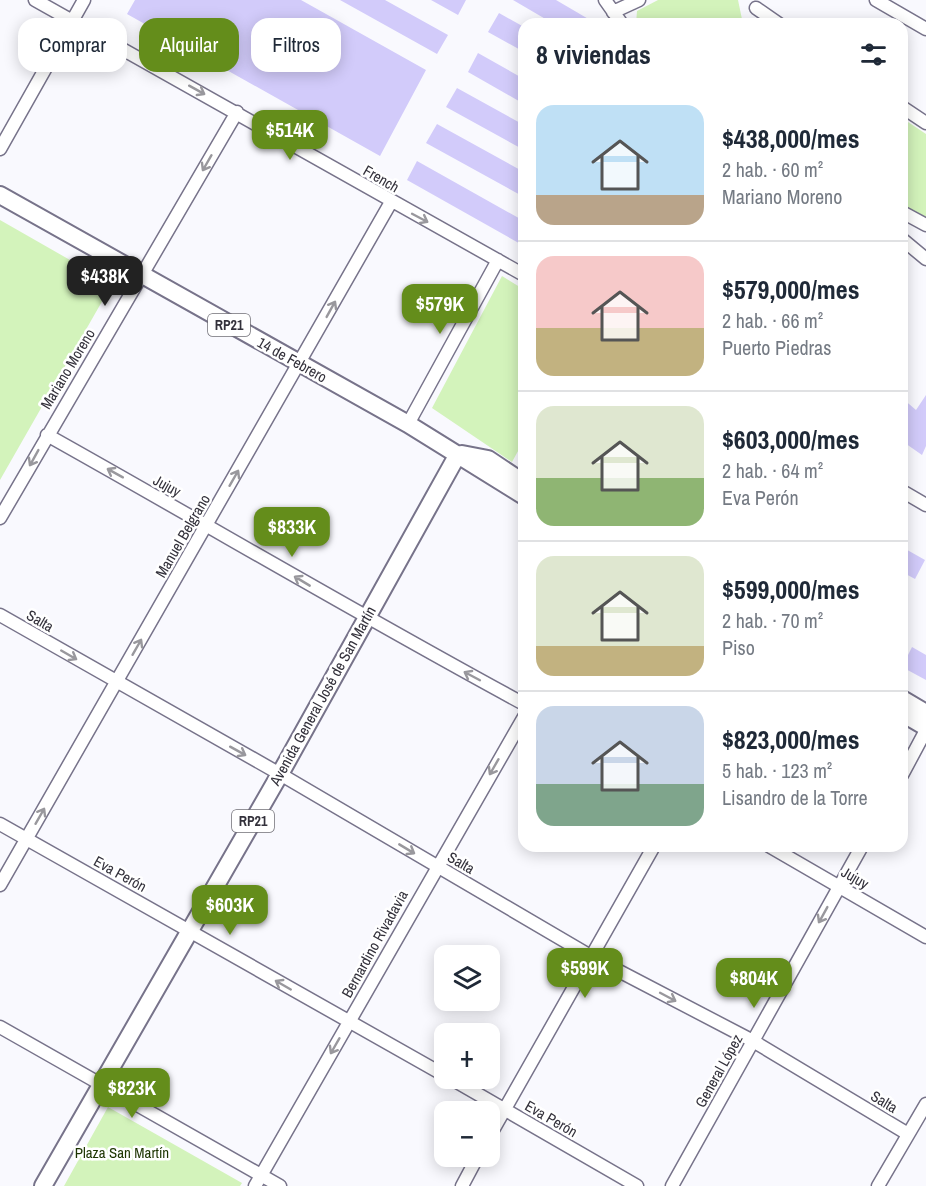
<!DOCTYPE html>
<html lang="es">
<head>
<meta charset="utf-8">
<style>
	:root { --surface:#fff; --page:#f2f2f3; --text:#1f2937; --muted:#747a83; --line:#e0e1e3; --accent:#648d1b }
	body { margin:0; font-family:"Archivo Narrow",sans-serif; background:var(--page); color:var(--text); height:100vh; display:flex; flex-direction:column; font-size:22px; white-space:nowrap }
	* { box-sizing:border-box; margin:0 }
	p { font-size:20px; color:var(--muted) }
	.icon { flex:none; width:33px; height:33px; fill:none; stroke:currentColor; stroke-width:2; stroke-linecap:round; stroke-linejoin:round }
	.map { position:relative; flex:1; overflow:hidden }
	.drawer { position:absolute; left:518px; top:18px; width:390px; height:834px; display:flex; flex-direction:column; background:var(--surface); border-radius:18px; box-shadow:0 3px 15px #0003 }
	.drawer>* { flex:none }
	.top-card { position:absolute; left:18px; top:18px; width:410px; height:54px; display:flex; gap:12px }
	.buttons { position:absolute; left:434px; top:945px; display:grid; gap:12px }
	.buttons a { display:grid; place-items:center; width:66px; height:66px; border-radius:12px; background:var(--surface); box-shadow:0 3px 15px #0003; font-size:30px }
	.price { position:absolute; translate:-50% -51px; padding:0 14px; border-radius:12px; background:var(--accent); color:#fff; font-size:20px; line-height:39px; filter:drop-shadow(0 2px 3px #0008) }
	.price::after { content:''; position:absolute; left:50%; top:36px; width:18px; height:14px; margin-left:-9px; background:inherit; clip-path:polygon(0 0,100% 0,50% 100%) }
	.price.current { background:#222; color:#fff }
	ul { padding:0; list-style:none }
	li { display:flex; align-items:center; gap:18px; height:150px; padding:0 18px }
	li+li { border-top:2px solid var(--line) }
	li span { display:grid; place-items:center; flex:none; width:168px; height:120px; border-radius:18px; color:#555 }
	li>.icon { margin-inline-start:auto }
	span .icon { width:72px; height:72px; fill:#fffc; stroke-width:1 }
	li b { font-size:26px }
	h2 { display:flex; justify-content:space-between; align-items:center; height:72px; padding:0 18px; font-size:26px }
	.pill { padding:0 21px; border-radius:18px; background:var(--surface); box-shadow:0 3px 15px #0003; font-size:21px; line-height:54px }
	.pill.current { background:var(--accent); color:#fff }
	.map>svg:first-child { display:block }
	.green { fill:#d3f3bb }
	.building { fill:#d2cbfa }
	.lines { fill:none; stroke-linecap:round; stroke-linejoin:round }
	.minor-casing { stroke:#77738a; stroke-width:15 }
	.major-casing { stroke:#77738a; stroke-width:20 }
	.minor { stroke:#fff; stroke-width:12 }
	.major { stroke:#fff; stroke-width:16 }
	.oneway { stroke:#99989d }
	.labels { text-anchor:middle; stroke-width:5; stroke-linejoin:round; paint-order:stroke }
	.shield { fill:#fff; stroke:#706f76; stroke-width:1.5 }
	.shield-label { font-size:14px; font-weight:bold; fill:#33313b }
	.street-label { font-size:15px; fill:#33313b; stroke:#fff }
	.park-label { font-size:15px; fill:#1c3400; stroke:#fff }
</style>
</head>
<body>
<div class="map">
<svg width="926" height="1186" viewBox="0 0 926 1186">
	<rect width="100%" height="100%" fill="#f9f9fe"/>
	<path class="green" d="M658 0H738L743 24H636L637 11Z
		M902 118 926 134V217L902 205Z
		M0 220 112 284 0 480Z
		M502 276 523 289V442L512 462 432 408Z
		M108 1107 242 1183 240 1186H64Z"/>
	<path class="building" d="M135 0H301L426 70 380 156 127 14Z
		M340 0H385L448 35 437 54Z
		M431 0H466L458 15Z
		M513 0H556L597 24H554Z
		M499 13 524 27V52L488 32Z
		M478 53 524 79V104L468 72Z
		M457 88 524 125V150L446 107Z
		M437 124 524 172V197L426 143Z
		M417 161 524 221V246L407 180Z
		M926 395V446L922 455 902 441V398L916 410Z
		M902 547 925 560 915 579 902 572Z
		M912 647 926 655V680L902 667Z"/>
	<g class="lines">
		<g class="minor-casing">
			<path id="minor" d="M35 0 524 275
				M605 0 622 24
				M876 0 926 29
				M756 8 779 24
				M613 12 639 0
				M902 107 926 123
				M0 149 84 0
				M902 212 926 225
				M902 239 926 259
				M408 424 498 260
				M47 435C206 524 363 617 524 704
				M902 491 926 505
				M0 518 237 112
				M0 615 280 774 592 957 753 1041 908 1134
				M902 775 926 730
				M0 824 444 1075
				M769 846 926 937
				M0 885 391 202
				M0 1027 280 1186
				M450 1078 637 1186
				M489 1137 654 846
				M255 1186 524 717
				M462 1186 478 1156
				M672 1186 862 846
				M878 1186 926 1104"/>
		</g>
		<g class="major-casing">
			<path id="major" d="M0 195 408 424 524 496
				M462 454 488 459 524 483
				M902 699 926 713
				M902 713 926 727
				M43 1186 280 774 458 454"/>
		</g>
		<use href="#minor" class="minor"/>
		<use href="#major" class="major"/>
	</g>
	<defs><path id="oneway-shaft" d="M-6 0H5M1.5-3L5.5 0L1.5 3" fill="none" stroke-width="1.6" stroke-linecap="round" stroke-linejoin="round" transform="scale(1.5)"/></defs>
	<g class="oneway">
		<use href="#oneway-shaft" transform="translate(197 90) rotate(29)"/>
		<use href="#oneway-shaft" transform="translate(207 163) rotate(120)"/>
		<use href="#oneway-shaft" transform="translate(420 218) rotate(28)"/>
		<use href="#oneway-shaft" transform="translate(331 309) rotate(-61)"/>
		<use href="#oneway-shaft" transform="translate(34 458) rotate(119)"/>
		<use href="#oneway-shaft" transform="translate(115 473) rotate(-151)"/>
		<use href="#oneway-shaft" transform="translate(234 478) rotate(-60)"/>
		<use href="#oneway-shaft" transform="translate(302 581) rotate(-149)"/>
		<use href="#oneway-shaft" transform="translate(137 647) rotate(-60)"/>
		<use href="#oneway-shaft" transform="translate(69 655) rotate(30)"/>
		<use href="#oneway-shaft" transform="translate(472 676) rotate(-152)"/>
		<use href="#oneway-shaft" transform="translate(238 751) rotate(29)"/>
		<use href="#oneway-shaft" transform="translate(494 767) rotate(120)"/>
		<use href="#oneway-shaft" transform="translate(40 816) rotate(-60)"/>
		<use href="#oneway-shaft" transform="translate(407 849) rotate(31)"/>
		<use href="#oneway-shaft" transform="translate(823 915) rotate(119)"/>
		<use href="#oneway-shaft" transform="translate(283 985) rotate(-150)"/>
		<use href="#oneway-shaft" transform="translate(668 997) rotate(28)"/>
		<use href="#oneway-shaft" transform="translate(335 1046) rotate(120)"/>
	</g>
	<g class="labels">
		<g class="shield">
			<rect x="208" y="314" width="42" height="22" rx="4.5"/>
			<rect x="232" y="810" width="42" height="22" rx="4.5"/>
		</g>
		<g class="shield-label">
			<text x="229" y="330">RP21</text>
			<text x="253" y="826">RP21</text>
		</g>
		<g class="street-label">
			<text transform="translate(381 179) rotate(30)" y="5">French</text>
			<text transform="translate(292 360) rotate(29)" y="5">14 de Febrero</text>
			<text transform="translate(68 369) rotate(-59)" y="5">Mariano Moreno</text>
			<text transform="translate(167 486) rotate(29)" y="5">Jujuy</text>
			<text transform="translate(183 536) rotate(-60)" y="5">Manuel Belgrano</text>
			<text transform="translate(40 621) rotate(30)" y="5">Salta</text>
			<text transform="translate(323 696) rotate(-61)" y="5">Avenida General José de San Martín</text>
			<text transform="translate(461 863) rotate(30)" y="5">Salta</text>
			<text transform="translate(120 874) rotate(29)" y="5">Eva Perón</text>
			<text transform="translate(855 878) rotate(30)" y="5">Jujuy</text>
			<text transform="translate(375 944) rotate(-61)" y="5">Bernardino Rivadavia</text>
			<text transform="translate(719 1071) rotate(-61)" y="5">General López</text>
			<text transform="translate(884 1102) rotate(31)" y="5">Salta</text>
			<text transform="translate(551 1119) rotate(30)" y="5">Eva Perón</text>
		</g>
		<g class="park-label">
			<text x="122" y="1158">Plaza San Martín</text>
		</g>
	</g>
</svg>
<div class="buttons">
<a><svg class="icon" aria-label="layers" viewBox="0 0 24 24"><path d="M12 4l9 5-9 5-9-5zM3 14l9 5 9-5"/></svg></a>
<a>+</a>
<a>−</a>
</div>
<b class="price" style="left:290px;top:161px">$514K</b>
<b class="price current" style="left:105px;top:307px">$438K</b>
<b class="price" style="left:440px;top:335px">$579K</b>
<b class="price" style="left:292px;top:558px">$833K</b>
<b class="price" style="left:230px;top:936px">$603K</b>
<b class="price" style="left:585px;top:999px">$599K</b>
<b class="price" style="left:754px;top:1009px">$804K</b>
<b class="price" style="left:132px;top:1119px">$823K</b>
<div class="top-card">
<a class="pill">Comprar</a>
<a class="pill current">Alquilar</a>
<a class="pill">Filtros</a>
</div>
<section class="drawer">
<h2>8 viviendas<svg class="icon" aria-label="filters" viewBox="0 0 24 24"><path d="M4 7h16M4 17h16"/><circle cx="9" cy="7" r="2"/><circle cx="15" cy="17" r="2"/></svg></h2>
<ul>
<li><span style="background:linear-gradient(#bfe0f5 75%,#b9a48a 0)"><svg class="icon" aria-label="home" viewBox="0 0 24 24"><path d="M3 11l9-7 9 7M6 9v11h12V9"/></svg></span><div><b>$438,000/mes</b><p>2 hab. · 60 m²</p><p>Mariano Moreno</p></div></li>
<li><span style="background:linear-gradient(#f6c9c9 60%,#c2b280 0)"><svg class="icon" aria-label="home" viewBox="0 0 24 24"><path d="M3 11l9-7 9 7M6 9v11h12V9"/></svg></span><div><b>$579,000/mes</b><p>2 hab. · 66 m²</p><p>Puerto Piedras</p></div></li>
<li><span style="background:linear-gradient(#dfe7d0 60%,#8fb573 0)"><svg class="icon" aria-label="home" viewBox="0 0 24 24"><path d="M3 11l9-7 9 7M6 9v11h12V9"/></svg></span><div><b>$603,000/mes</b><p>2 hab. · 64 m²</p><p>Eva Perón</p></div></li>
<li><span style="background:linear-gradient(#dfe7d0 75%,#c2b280 0)"><svg class="icon" aria-label="home" viewBox="0 0 24 24"><path d="M3 11l9-7 9 7M6 9v11h12V9"/></svg></span><div><b>$599,000/mes</b><p>2 hab. · 70 m²</p><p>Piso</p></div></li>
<li><span style="background:linear-gradient(#c9d6e8 65%,#7fa58c 0)"><svg class="icon" aria-label="home" viewBox="0 0 24 24"><path d="M3 11l9-7 9 7M6 9v11h12V9"/></svg></span><div><b>$823,000/mes</b><p>5 hab. · 123 m²</p><p>Lisandro de la Torre</p></div></li>
</ul>
</section>
</div>
</body>
</html>
